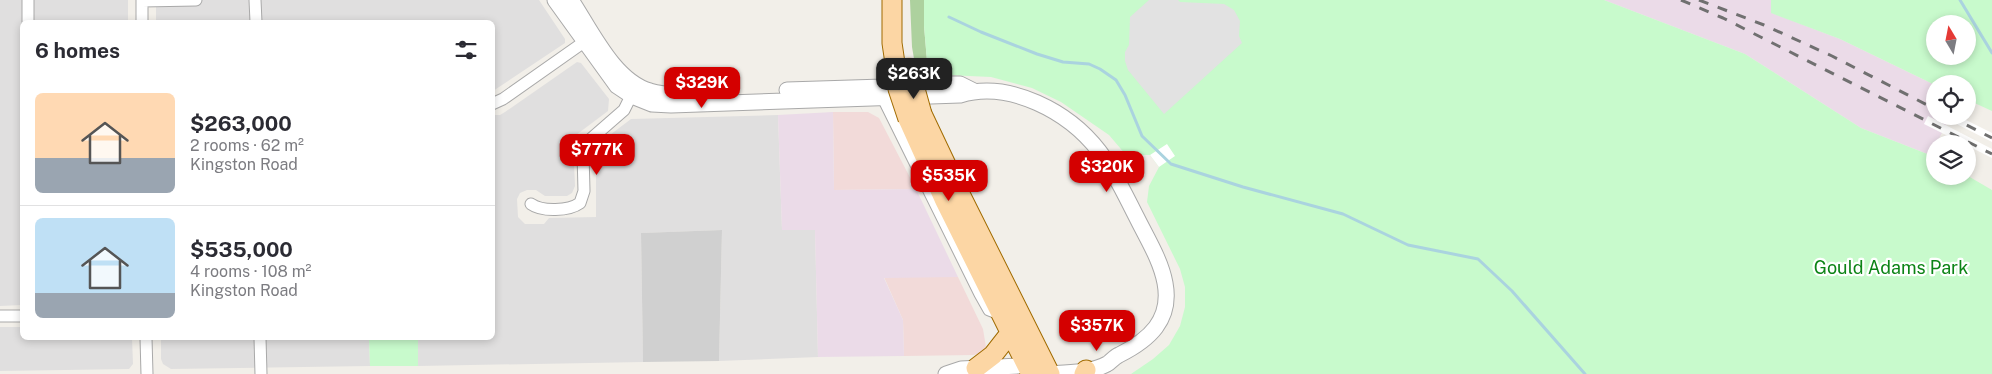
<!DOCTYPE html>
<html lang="en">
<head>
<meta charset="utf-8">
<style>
	:root { --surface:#fff; --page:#f2f2f3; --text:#2b2b33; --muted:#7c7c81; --line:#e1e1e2; --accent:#d40000 }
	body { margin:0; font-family:"Public Sans",sans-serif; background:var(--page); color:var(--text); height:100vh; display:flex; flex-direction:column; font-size:19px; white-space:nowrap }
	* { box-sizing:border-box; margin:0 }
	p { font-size:16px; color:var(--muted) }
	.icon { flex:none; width:28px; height:28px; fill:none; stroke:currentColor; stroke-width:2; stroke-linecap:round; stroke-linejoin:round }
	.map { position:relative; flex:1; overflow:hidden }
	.details { position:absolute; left:20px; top:20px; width:475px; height:320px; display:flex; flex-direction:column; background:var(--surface); border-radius:8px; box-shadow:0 2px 8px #0003 }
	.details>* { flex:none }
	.needle { width:32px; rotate:350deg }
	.fabs { position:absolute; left:1926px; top:15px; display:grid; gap:10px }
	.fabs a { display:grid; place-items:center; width:50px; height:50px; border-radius:50%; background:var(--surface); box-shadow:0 2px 8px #0003; font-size:25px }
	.price { position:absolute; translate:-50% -42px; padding:0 11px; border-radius:10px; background:var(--accent); color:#fff; font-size:16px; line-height:32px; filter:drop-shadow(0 1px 2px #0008) }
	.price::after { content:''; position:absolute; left:50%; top:30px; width:15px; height:11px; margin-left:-8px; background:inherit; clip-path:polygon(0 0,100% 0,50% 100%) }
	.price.selected { background:#222; color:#fff }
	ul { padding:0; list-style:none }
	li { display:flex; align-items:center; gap:15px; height:125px; padding:0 15px }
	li+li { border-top:1px solid var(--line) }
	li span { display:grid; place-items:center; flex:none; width:140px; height:100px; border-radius:8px; color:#555 }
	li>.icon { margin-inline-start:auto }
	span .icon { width:60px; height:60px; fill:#fffc; stroke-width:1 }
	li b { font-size:21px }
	h2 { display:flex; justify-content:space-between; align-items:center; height:60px; padding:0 15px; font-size:21px }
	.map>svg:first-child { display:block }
	.residential { fill:#e0dfdf }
	.commercial { fill:#f2dad9 }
	.industrial { fill:#ebdbe8 }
	.religious { fill:#d0d0d0 }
	.forest { fill:#add19e }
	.park { fill:#c8facc; fill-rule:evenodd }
	.parking { fill:#e2e2e2 }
	.pier { fill:#fff }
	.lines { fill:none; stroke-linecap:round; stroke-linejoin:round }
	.stream { stroke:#aad3df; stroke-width:3 }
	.minor-casing { stroke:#a9a9a9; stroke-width:13 }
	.tertiary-casing { stroke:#a9a9a9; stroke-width:17 }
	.primary-casing { stroke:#a06b00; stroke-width:21 }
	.minor { stroke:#fff; stroke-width:11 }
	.tertiary { stroke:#fff; stroke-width:15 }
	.primary { stroke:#fcd6a4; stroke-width:19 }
	.rail { stroke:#707070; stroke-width:3; stroke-dasharray:10 10; stroke-linecap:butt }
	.primary-bridge-casing { stroke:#a06b00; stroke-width:21; stroke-linecap:butt }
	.primary-bridge { stroke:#fcd6a4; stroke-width:19 }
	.labels { text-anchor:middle; stroke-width:4.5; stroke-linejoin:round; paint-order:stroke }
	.park-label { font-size:18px; fill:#0c8416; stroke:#fff }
</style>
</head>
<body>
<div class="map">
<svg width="1992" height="374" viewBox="0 0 1992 374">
	<rect width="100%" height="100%" fill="#f2efe9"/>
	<path class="residential" d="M0 0H128V22H22V305L0 306Z
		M156 0H539L565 39V43L493 91 492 22H156Z
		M577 62 581 63 609 99 608 111 576 135 573 141 575 186 572 193 567 196H545L536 190H527L520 193 517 199 518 217 525 224H544L549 218 596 217V150L598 144 631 119 778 115 782 230 815 229 818 357 719 361 722 230 641 233 643 362 418 366V338H492L493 115H500L505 112Z
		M0 327H22V338H132L133 364 129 369 0 371Z
		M161 338H369L370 366 171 369 163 364 161 359Z"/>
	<path class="commercial" d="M833 112H868L879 118 916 189 834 190Z
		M884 277H958L983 329 986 347 983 353 974 355 904 356 903 320Z"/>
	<path class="industrial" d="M1604 0H1771L1772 13 1840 39 1935 85V116H1951L1930 155 1861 128 1745 54Z
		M833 112 834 190 916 189 958 277 884 278 903 320 904 356 818 357 815 230H782L778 115Z"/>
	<path class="religious" d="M722 230 719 361 643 362 641 233Z"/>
	<path class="forest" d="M910 0H924V26L927 61 925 74 917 76 912 47Z"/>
	<path class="park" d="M924 0H1604L1745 54 1861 128 1935 157V176H1968L1992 190V374H1131L1153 359 1169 345 1180 326 1185 307V287L1180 269 1147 202 1149 186 1159 167 1150 155H1126L1109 135 1061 102 1032 88 991 77 925 74 927 61 924 26Z
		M1771 0H1992V111L1968 100V84L1935 85 1840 39 1771 13ZM1935 24H1968V56H1935Z
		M369 338H418V366H370Z"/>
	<path class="parking" d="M1149 0H1178L1180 2 1224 4 1234 10 1240 21 1239 36 1242 43 1164 114 1128 70 1125 61V52L1129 45 1130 17Z"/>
	<path class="pier" d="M1928 116 1992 149V158L1968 146V144H1964L1924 124Z
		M1941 116H1958L1992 133V142Z
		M1167 144 1175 156 1159 167 1150 155Z"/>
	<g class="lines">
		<path class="stream" d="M1960 0 1992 53
			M949 17 981 32 1037 54 1063 62 1089 64 1100 69 1116 80 1125 95 1142 136 1171 164 1243 187 1343 214 1408 245 1478 259 1512 291 1585 374"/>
		<g class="minor-casing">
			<path id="minor" d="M28 0V22
				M142 0V22
				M255 0 256 22
				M142 1 196 0
				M883 98 980 294 989 310 994 312
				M492 104 503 99 584 42
				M531 204C542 212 569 211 580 203L584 191 583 153 585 144 624 110 634 90
				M0 316H22
				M146 338 147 374
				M260 338 261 374"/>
		</g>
		<g class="tertiary-casing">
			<path id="tertiary" d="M555 0 617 86 632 96 652 104 671 105 960 95C1010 80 1069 112 1099 151 1115 172 1126 197 1138 220 1148 240 1161 261 1165 283 1172 320 1149 340 1119 355 1114 357 1111 362 1107 364 1091 373 1068 372 1051 374
				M571 0C591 30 614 81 650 91 665 96 681 94 697 94
				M787 90 883 87 921 84H960L974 91
				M946 374 961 369 1037 365"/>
		</g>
		<g class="primary-casing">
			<path id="primary" d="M892 0V43L896 70
				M922 114 959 192 1050 374
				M908 119 945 201 1031 374
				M976 368 993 355 1011 332
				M1084 374 1086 370"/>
		</g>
		<use href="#minor" class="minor"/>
		<use href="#tertiary" class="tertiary"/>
		<use href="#primary" class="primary"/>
		<path class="rail" d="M1681 0 1723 18 1992 154
			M1699 0 1764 25 1832 56 1935 109
			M1949 116 1992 138"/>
		<g class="primary-bridge-casing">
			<path id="primary-bridge" d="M909 67 922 114
				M896 70 898 89 908 119"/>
		</g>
		<use href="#primary-bridge" class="primary-bridge"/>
	</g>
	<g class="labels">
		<g class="park-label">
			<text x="1891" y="274">Gould Adams Park</text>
		</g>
	</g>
</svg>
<div class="fabs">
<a><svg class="needle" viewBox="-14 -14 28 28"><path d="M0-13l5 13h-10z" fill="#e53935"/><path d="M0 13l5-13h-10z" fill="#7c7c81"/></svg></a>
<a><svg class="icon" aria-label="locate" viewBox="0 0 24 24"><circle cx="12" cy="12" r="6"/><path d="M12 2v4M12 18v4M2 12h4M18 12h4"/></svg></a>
<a><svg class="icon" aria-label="layers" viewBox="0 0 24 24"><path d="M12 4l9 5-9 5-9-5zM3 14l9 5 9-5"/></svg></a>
</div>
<b class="price selected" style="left:914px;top:100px">$263K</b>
<b class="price" style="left:702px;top:109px">$329K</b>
<b class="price" style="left:597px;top:176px">$777K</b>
<b class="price" style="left:1107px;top:193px">$320K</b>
<b class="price" style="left:949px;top:202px">$535K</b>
<b class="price" style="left:1097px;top:352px">$357K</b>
<section class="details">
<h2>6 homes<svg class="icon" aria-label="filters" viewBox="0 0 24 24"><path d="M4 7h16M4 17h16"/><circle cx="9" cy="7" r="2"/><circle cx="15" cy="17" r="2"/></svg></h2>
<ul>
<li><span style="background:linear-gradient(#ffd9b3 65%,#9aa5b1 0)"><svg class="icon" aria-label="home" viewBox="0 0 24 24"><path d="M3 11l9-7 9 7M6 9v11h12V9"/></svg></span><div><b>$263,000</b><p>2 rooms · 62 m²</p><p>Kingston Road</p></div></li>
<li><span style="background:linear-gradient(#bfe0f5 75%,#9aa5b1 0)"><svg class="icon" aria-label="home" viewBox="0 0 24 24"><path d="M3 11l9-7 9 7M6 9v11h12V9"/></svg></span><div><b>$535,000</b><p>4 rooms · 108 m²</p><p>Kingston Road</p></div></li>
</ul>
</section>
</div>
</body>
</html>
